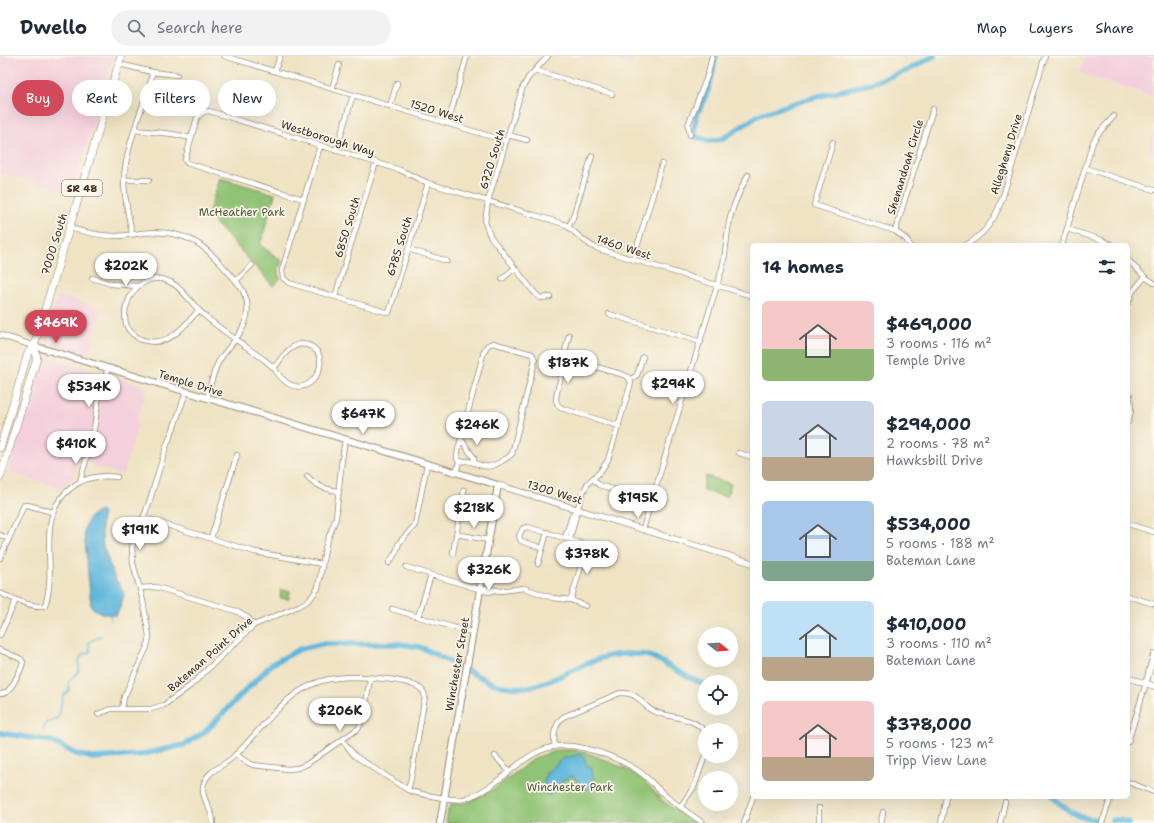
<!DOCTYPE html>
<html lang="en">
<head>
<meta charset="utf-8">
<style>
	:root { --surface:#fff; --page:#f2f2f3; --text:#1f2937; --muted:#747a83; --line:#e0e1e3; --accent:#d1495b }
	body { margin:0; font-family:"Shantell Sans",sans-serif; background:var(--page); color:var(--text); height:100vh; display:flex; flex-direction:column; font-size:15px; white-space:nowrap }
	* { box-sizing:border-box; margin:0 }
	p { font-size:13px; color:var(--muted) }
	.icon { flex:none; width:22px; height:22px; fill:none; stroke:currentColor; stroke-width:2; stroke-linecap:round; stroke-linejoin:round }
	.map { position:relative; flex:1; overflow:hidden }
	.side { position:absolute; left:750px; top:187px; width:380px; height:556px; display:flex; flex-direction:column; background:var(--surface); border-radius:6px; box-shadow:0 4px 16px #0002 }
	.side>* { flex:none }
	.hud { position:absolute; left:12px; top:24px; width:380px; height:36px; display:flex; gap:8px }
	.needle { width:26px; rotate:107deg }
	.fabs { position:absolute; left:698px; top:571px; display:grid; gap:8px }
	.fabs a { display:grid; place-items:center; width:40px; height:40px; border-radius:50%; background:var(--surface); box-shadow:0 4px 16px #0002; font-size:20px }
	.price { position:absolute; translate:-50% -34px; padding:0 9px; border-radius:14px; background:#fff; color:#222; font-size:13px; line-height:26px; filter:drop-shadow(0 1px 2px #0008) }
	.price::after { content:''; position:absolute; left:50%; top:24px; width:12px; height:9px; margin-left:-6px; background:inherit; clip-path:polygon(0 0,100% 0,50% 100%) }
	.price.on { background:var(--accent); color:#fff }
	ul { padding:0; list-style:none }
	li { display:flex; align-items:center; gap:12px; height:100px; padding:0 12px }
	li span { display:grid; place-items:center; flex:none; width:112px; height:80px; border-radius:6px; color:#555 }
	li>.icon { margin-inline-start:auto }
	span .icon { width:48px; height:48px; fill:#fffc; stroke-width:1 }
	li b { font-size:17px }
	h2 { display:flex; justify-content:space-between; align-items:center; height:48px; padding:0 12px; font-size:17px }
	.pill { padding:0 14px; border-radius:18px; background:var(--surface); box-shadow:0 4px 16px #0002; font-size:14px; line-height:36px }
	.pill.on { background:var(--accent); color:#fff }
	header { display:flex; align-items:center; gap:24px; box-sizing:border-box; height:56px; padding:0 20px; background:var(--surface); border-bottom:1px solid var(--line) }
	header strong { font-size:19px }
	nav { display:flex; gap:22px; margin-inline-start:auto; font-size:14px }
	.search { width:280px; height:36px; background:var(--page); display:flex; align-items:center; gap:10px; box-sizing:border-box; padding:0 14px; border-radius:22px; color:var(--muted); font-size:15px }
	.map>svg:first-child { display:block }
	.built { fill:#f4cfdc }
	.green { fill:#90c374; stroke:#667649 }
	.water { fill:#5fb7dc; stroke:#4d707d }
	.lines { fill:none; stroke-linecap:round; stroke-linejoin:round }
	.stream { stroke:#5fb7dc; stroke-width:1.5 }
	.canal { stroke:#5fb7dc; stroke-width:5.5 }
	.minor-casing { stroke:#958671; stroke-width:6 }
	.tertiary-casing { stroke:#958671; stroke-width:7 }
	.secondary-casing { stroke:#958671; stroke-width:8 }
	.primary-casing { stroke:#958671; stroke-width:8 }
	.minor { stroke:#fff; stroke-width:4.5 }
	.tertiary { stroke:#fff; stroke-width:5.5 }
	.secondary { stroke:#fff; stroke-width:6 }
	.primary { stroke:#fff; stroke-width:7 }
	.labels { text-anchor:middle; stroke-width:3.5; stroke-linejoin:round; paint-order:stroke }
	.shield { fill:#fbf7ec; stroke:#75685c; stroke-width:1 }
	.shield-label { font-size:10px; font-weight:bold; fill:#3b2a1e }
	.street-label { font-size:11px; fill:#3b2a1e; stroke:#fbf7ec }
	.park-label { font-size:11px; fill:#545838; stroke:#fbf7ec }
</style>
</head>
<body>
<header>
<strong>Dwello</strong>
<div class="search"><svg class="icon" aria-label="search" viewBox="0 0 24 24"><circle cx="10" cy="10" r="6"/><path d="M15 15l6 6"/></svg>Search here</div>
<nav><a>Map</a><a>Layers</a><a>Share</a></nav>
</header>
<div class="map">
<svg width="1154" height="767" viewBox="0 0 1154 767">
	<rect width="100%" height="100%" fill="#fbf7ec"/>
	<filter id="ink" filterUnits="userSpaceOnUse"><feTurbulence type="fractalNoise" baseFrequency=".025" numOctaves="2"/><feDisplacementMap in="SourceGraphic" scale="8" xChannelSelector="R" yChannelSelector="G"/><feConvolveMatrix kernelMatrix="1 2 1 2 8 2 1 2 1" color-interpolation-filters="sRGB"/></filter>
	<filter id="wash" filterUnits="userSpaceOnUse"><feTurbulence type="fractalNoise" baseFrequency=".012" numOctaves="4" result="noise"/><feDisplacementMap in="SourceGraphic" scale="16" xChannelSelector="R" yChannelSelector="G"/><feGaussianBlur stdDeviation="0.9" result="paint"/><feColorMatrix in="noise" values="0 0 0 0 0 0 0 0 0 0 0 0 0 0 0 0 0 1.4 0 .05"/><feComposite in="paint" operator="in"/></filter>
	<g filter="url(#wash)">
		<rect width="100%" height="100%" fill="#efe3c4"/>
		<path class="built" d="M0 0H114L72 138 0 116Z
			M601 0H633L631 9Z
			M1085 0H1154V40L1080 18Z
			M1154 75V98L1148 96Z
			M57 239 102 253 89 299 49 287 45 284Z
			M47 301 147 331 136 366 138 367 123 419 92 410V407L79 402 73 422 60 432 8 415 41 305 42 303Z"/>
		<path class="green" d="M220 122 275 138 260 189 282 205 278 217 280 223 273 230 212 163 207 162Z
			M706 420 731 428 727 441 702 434Z
			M281 534 290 535 289 543 280 542Z
			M558 694H576L593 699 628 714 642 723 663 745 694 767H446L448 754 451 748 466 747 483 739 497 731 534 702Z"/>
		<path class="water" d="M101 455 103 457 101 467 103 490 115 523 120 529 124 538 120 552 116 559C108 559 95 557 91 549L84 475C87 464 90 458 101 455Z
			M579 698 584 701 587 710H591C593 722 597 721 589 733H583L580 731C579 725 576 722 571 720L562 725 550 739 545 738 544 728 546 717 562 703Z"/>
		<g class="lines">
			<path class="stream" d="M110 564 111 559
				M43 674 46 667 57 662 59 659 63 640 69 634 68 626 79 615V604L82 599 90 596 89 586 101 580"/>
			<path class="canal" d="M716 0C714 10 712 21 709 31 704 47 690 63 696 81L709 85 722 83 761 58 808 43 869 28 908 14 934 0
				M0 677 51 685 76 698 93 702 139 699 184 689 205 676 232 648 272 608 300 593 321 588H400L420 591 492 627C547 646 576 599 626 598 634 598 643 598 650 600 670 608 685 623 705 628
				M1053 741C1065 753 1077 763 1095 763
				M1112 764H1119L1129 767"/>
		</g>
	</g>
	<g filter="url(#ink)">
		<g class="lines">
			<g class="minor-casing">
				<path id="minor" d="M224 0 506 85
					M548 0 528 22 522 33 488 145 485 166 490 180 533 235 540 242 550 241
					M119 8 152 16 177 19
					M535 14 612 38
					M275 15 280 0
					M332 33 339 9
					M390 50 397 27
					M448 67 467 0
					M135 74 173 78 191 82
					M508 79 527 84
					M690 79 688 69 708 18 712 0
					M833 86 814 149 895 175 906 183 910 189
					M320 90 282 214 283 222 289 227 389 257 428 127
					M336 95 353 39
					M1085 112 1154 134
					M124 124H149
					M303 143 187 107 185 104 186 100 197 62C200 58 203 55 209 55L400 114 428 127 564 168C575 175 584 187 596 192L752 240
					M568 171 572 164 592 100
					M70 172C85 176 99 180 114 180 124 180 133 178 142 177 162 175 182 177 200 189 212 197 221 208 230 218 241 230 250 242 247 259 244 278 229 289 219 305 213 316 210 330 207 342
					M1067 173 1102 184 1112 189
					M895 175 933 53
					M132 178C129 161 124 142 124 124 125 94 142 53 151 24L152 16
					M966 189C987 177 997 160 1004 137L1045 0
					M1062 189 1093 86 1098 78 1114 60
					M408 193 447 205
					M633 204 662 108
					M1128 204 1145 221 1154 227
					M92 222 111 228 137 230
					M502 223 515 212
					M236 225 252 209
					M335 241 376 106
					M1128 247 1133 235 1145 221
					M199 254C184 270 170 290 147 285 139 284 134 280 129 274 124 267 124 256 127 248 134 227 155 215 175 229 186 237 194 251 205 260 224 276 245 290 266 305L274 312
					M609 258 701 286
					M301 288C344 291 306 364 274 312 282 302 287 291 301 288Z
					M568 306 576 305 624 319 629 322 631 327 608 404 600 416 588 427 581 440 570 483
					M568 306C563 310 556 337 556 344 557 349 560 352 564 353L619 370
					M568 306 565 296 569 279
					M630 324 637 319 643 301
					M1128 366 1131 355 1130 340
					M461 383 474 402V407
					M739 397 752 401
					M456 417 459 406C478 401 480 419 502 405 506 403 509 401 512 398L535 304 532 298 493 287 488 289 484 295 458 394 457 402 459 406
					M307 420C316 430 325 433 338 435
					M593 423 599 429 619 435
					M80 425 93 380 99 339 108 312
					M462 447 482 451
					M144 462 255 496 322 508
					M1128 468 1154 476
					M643 473 722 213C726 198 726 183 729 167 732 150 740 134 748 119
					M456 478 488 484
					M0 479 9 483
					M211 482 237 399
					M565 482 572 460 576 454
					M542 492 521 485 519 480 523 472 528 471 603 494
					M453 497 464 434
					M0 502 24 449H28L52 456
					M389 507 396 496 399 487 415 469 427 408
					M538 508 547 476
					M406 511 485 535 490 536 494 534
					M140 532 156 531 236 555 248 562 254 569
					M481 533 486 532 500 535 524 532 553 542 571 544 586 550
					M0 537C9 541 37 554 45 549 59 511 33 461 71 432 84 421 100 419 117 421
					M1128 540 1154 548
					M571 544 587 489
					M392 553 462 574 473 576
					M418 561 431 519
					M0 579 16 544
					M0 594 21 603 23 606C22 613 12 631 7 636 4 638 3 638 0 638
					M122 653 124 641 147 591 149 580 143 545 133 507 132 491 149 447 166 391 174 371 186 336
					M98 658 111 653H151L164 649 190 630 254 569 299 550 306 546 311 542 318 532 326 488 336 462 341 411 345 383
					M342 684 355 700 408 734C418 738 454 745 464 743 510 730 526 678 583 692 601 696 621 704 637 714 648 721 656 732 666 740 678 750 691 758 703 767
					M1128 686 1146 627
					M555 691C553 679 554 670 563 661L620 637C638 636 639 646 651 654 668 663 693 659 705 676
					M236 698 245 705 253 709 288 713 298 712 307 708 359 672 364 658 370 623
					M495 700 509 715
					M1128 726 1154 736
					M680 751 694 731 705 700
					M819 752V767
					M213 767C213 752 199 742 204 727 208 714 224 710 233 701 259 678 278 644 311 629 319 625 328 623 337 622 353 620 417 621 424 637 425 640 425 643 424 646L411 722 408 734
					M744 767 753 741
					M881 767 883 756
					M941 767 946 741
					M1000 767 1005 746
					M1102 767 1111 741"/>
			</g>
			<g class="tertiary-casing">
				<path id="tertiary" d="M0 279 34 290
					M498 429 752 507
					M1128 622 1154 630
					M1146 627 1154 598"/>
			</g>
			<g class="secondary-casing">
				<path id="secondary" d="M34 290 498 429 440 767"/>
			</g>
			<g class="primary-casing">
				<path id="primary" d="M0 392 28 297 34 290 121 0
					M0 422 37 302 34 290"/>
			</g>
			<use href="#minor" class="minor"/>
			<use href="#tertiary" class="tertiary"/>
			<use href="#secondary" class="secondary"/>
			<use href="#primary" class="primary"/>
		</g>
	</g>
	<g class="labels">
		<rect class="shield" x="62" y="124" width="40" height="16" rx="3"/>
		<g class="shield-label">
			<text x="82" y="136">SR 48</text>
		</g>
		<g class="street-label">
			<text transform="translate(437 55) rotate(17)" y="4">1520 West</text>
			<text transform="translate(328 82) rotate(17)" y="4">Westborough Way</text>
			<text transform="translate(1006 98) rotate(-73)" y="4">Allegheny Drive</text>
			<text transform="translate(492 103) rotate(-73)" y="4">6720 South</text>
			<text transform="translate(905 111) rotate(-73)" y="4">Shenandoah Circle</text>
			<text transform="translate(347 171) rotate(-73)" y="4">6850 South</text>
			<text transform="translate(54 188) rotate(-73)" y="4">7000 South</text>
			<text transform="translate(399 190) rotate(-73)" y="4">6785 South</text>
			<text transform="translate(624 191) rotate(18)" y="4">1460 West</text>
			<text transform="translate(191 327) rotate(17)" y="4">Temple Drive</text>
			<text transform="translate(555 436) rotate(17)" y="4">1300 West</text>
			<text transform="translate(210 598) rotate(-41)" y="4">Bateman Point Drive</text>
			<text transform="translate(457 608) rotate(-80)" y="4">Winchester Street</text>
		</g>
		<g class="park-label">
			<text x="242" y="160">McHeather Park</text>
			<text x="570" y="735">Winchester Park</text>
		</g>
	</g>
</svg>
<div class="fabs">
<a><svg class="needle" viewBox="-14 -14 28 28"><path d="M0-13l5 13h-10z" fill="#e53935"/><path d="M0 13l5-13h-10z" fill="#747a83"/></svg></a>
<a><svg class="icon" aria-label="locate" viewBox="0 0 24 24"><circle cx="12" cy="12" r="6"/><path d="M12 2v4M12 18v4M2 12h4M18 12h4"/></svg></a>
<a>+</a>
<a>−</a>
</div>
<b class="price" style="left:126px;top:231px">$202K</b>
<b class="price on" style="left:56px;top:288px">$469K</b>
<b class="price" style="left:568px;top:328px">$187K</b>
<b class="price" style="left:673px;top:349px">$294K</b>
<b class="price" style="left:89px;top:352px">$534K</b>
<b class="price" style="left:363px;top:379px">$647K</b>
<b class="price" style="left:477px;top:390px">$246K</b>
<b class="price" style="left:76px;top:409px">$410K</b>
<b class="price" style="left:638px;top:463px">$195K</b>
<b class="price" style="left:474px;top:473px">$218K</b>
<b class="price" style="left:140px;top:495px">$191K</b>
<b class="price" style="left:587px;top:519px">$378K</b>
<b class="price" style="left:489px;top:535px">$326K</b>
<b class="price" style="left:340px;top:676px">$206K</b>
<div class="hud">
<a class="pill on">Buy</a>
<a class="pill">Rent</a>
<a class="pill">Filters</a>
<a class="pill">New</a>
</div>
<section class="side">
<h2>14 homes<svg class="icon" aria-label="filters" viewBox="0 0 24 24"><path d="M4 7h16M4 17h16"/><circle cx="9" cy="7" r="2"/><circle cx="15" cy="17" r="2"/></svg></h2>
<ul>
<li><span style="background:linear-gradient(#f6c9c9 60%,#8fb573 0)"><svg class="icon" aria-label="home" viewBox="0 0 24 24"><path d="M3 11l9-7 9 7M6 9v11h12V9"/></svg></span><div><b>$469,000</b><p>3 rooms · 116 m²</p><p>Temple Drive</p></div></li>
<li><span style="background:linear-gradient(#c9d6e8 70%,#b9a48a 0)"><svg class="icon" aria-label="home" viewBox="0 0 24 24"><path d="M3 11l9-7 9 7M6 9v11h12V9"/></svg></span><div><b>$294,000</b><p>2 rooms · 78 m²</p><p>Hawksbill Drive</p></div></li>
<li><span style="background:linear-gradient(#a9c7e8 75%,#7fa58c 0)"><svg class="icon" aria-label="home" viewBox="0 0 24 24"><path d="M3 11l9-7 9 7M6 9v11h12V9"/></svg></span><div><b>$534,000</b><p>5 rooms · 188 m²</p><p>Bateman Lane</p></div></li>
<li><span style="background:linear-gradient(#bfe0f5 70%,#b9a48a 0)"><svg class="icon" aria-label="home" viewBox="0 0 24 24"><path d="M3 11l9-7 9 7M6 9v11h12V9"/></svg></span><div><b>$410,000</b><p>3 rooms · 110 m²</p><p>Bateman Lane</p></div></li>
<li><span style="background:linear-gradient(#f6c9c9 70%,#b9a48a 0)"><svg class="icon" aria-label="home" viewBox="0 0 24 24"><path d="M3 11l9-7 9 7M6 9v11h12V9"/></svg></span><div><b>$378,000</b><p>5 rooms · 123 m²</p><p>Tripp View Lane</p></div></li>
</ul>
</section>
</div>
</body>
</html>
